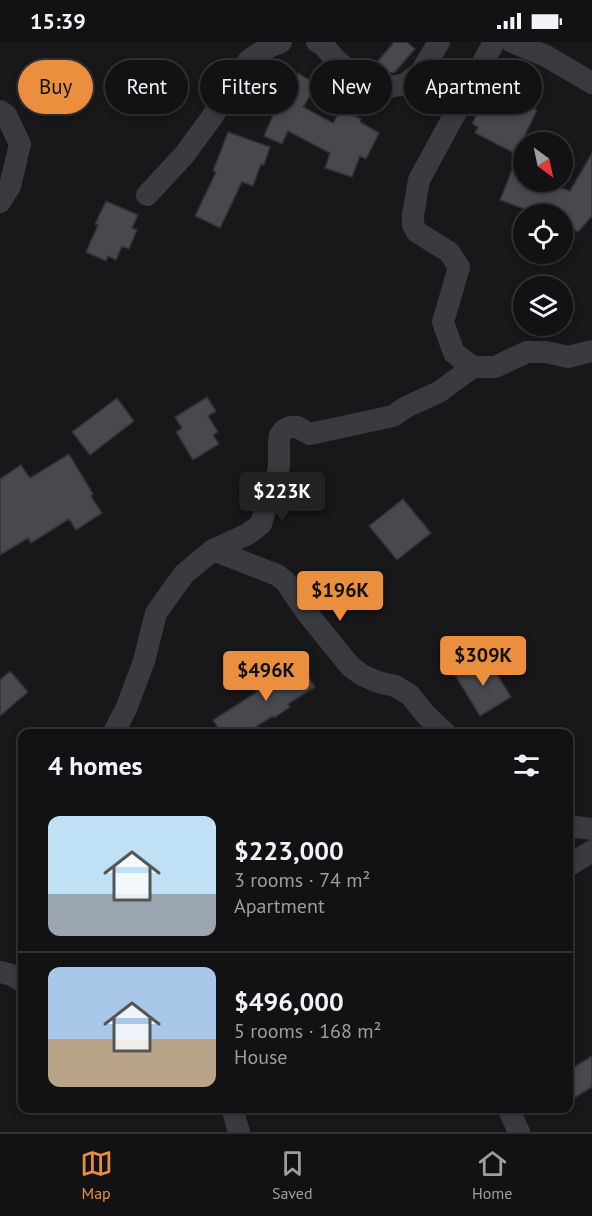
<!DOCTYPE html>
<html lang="en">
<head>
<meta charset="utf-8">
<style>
	:root { --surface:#121214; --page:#1f2022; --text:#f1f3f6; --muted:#9c9ea0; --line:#313234; --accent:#eb8f3f }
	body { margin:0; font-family:"PT Sans",sans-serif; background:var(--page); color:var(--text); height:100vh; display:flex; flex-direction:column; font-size:22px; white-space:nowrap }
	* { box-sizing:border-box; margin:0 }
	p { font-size:20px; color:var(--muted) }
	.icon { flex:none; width:33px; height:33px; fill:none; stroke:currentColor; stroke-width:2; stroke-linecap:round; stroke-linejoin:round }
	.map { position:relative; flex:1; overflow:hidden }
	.drawer { position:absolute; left:18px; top:687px; width:555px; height:384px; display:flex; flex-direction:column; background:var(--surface); border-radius:12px; box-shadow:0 3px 9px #0003,0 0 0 2px var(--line) }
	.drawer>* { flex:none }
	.top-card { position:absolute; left:18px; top:18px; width:556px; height:54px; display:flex; gap:12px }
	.needle { width:39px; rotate:147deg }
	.controls { position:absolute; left:513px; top:90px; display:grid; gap:12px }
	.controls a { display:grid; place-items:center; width:60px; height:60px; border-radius:50%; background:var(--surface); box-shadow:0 3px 9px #0003,0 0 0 2px var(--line); font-size:30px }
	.price { position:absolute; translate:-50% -51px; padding:0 14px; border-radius:6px; background:var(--accent); color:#111; font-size:20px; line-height:39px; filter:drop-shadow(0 2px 3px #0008) }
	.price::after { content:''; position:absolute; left:50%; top:36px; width:18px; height:14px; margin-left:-9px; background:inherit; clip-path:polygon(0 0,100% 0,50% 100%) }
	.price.active { background:#222; color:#fff }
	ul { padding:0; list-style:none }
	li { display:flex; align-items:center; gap:18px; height:150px; padding:0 30px }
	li+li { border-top:2px solid var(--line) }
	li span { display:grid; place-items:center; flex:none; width:168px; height:120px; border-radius:12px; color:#555 }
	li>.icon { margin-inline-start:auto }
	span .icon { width:72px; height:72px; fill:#fffc; stroke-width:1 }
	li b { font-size:26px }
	h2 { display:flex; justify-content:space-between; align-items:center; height:72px; padding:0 30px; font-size:26px }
	.chip { padding:0 21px; border-radius:27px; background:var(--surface); box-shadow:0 3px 9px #0003,0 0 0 2px var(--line); font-size:21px; line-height:54px }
	.chip.active { background:var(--accent); color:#111 }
	.status { display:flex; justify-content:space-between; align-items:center; height:42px; padding:0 30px; background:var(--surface); direction:ltr }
	.status svg { height:16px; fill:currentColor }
	.dock { display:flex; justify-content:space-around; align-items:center; height:84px; border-top:2px solid var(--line); background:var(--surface); font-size:16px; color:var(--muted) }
	.dock a { display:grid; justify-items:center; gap:3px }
	.dock .active { color:var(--accent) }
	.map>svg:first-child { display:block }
	.building { fill:#47494d; stroke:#323236; stroke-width:1.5 }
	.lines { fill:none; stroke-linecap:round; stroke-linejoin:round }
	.minor { stroke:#393b3e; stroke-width:22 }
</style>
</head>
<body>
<div class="status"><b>15:39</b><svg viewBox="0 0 49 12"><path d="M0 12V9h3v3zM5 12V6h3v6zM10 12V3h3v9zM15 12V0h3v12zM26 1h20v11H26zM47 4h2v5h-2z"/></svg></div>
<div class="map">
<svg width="592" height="1090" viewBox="0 0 592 1090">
	<rect width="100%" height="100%" fill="#18181a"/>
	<path class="building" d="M394 0H407L415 7 395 30 385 32 379 31 373 25Z
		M298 31 317 43 303 65 333 81 341 67 361 77 360 80 379 91 366 117 360 114 352 135 325 126 330 111 288 89 282 102 264 94 282 53H284Z
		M487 52 516 67 520 60 537 68 524 95V140H545L570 149 592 111V174L578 190 562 177V172H557L543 161 538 172 500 158 518 113 475 91 478 85 472 82Z
		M228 90 270 105 264 123 261 122 253 144 242 140 220 186 195 174 216 130 213 129Z
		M106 159 138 173 132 186 137 188 129 207 122 204 116 218 108 214 106 219 86 210 98 183 95 182Z
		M207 355 216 369 208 374 218 390 213 393 219 402 193 418 176 390 182 386 175 375Z
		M117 356 134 379 90 413 72 390Z
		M69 412 93 452 91 454 102 471 76 488 69 477 31 501 28 496 0 513V437L21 423 30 436Z
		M403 457 431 491 397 518 369 484Z
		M479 619 482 623 489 619 511 655 480 674 455 633Z
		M298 620 315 645 288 662 290 665 274 676 273 674 245 692H222L213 678 257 650 256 648Z
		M10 629 28 650 0 674V638Z
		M592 1014V1045L568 1060V1029Z"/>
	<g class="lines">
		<path class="minor" d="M317 0 322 2 337 19 362 40 384 46 405 42 421 30 439 0
			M494 0 419 138 413 173V183L417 190 449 210 459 225 443 280 454 311 473 325H495L527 310H546L568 315 592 309
			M512 0 546 14 592 41
			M0 69 6 73 20 102 10 144 0 160
			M147 153 185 112 212 75 249 18 269 5 281 0
			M213 508 277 533 285 539 307 571 350 624 362 633 378 640 395 644 410 653 426 673 446 692
			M113 692 126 667 144 619 156 571 184 532 213 508 248 492 261 482 267 462 275 445 279 424V400L280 393 284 388 290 385H297L310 392 393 374 406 365 439 350 473 325
			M568 784 592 787
			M568 824 592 809
			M0 930 12 933 22 939
			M232 1066 239 1090
			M508 1066 519 1090"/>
	</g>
</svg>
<div class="controls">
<a><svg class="needle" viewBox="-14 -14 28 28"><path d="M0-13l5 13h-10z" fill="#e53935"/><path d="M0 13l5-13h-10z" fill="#9c9ea0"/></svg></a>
<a><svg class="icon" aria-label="locate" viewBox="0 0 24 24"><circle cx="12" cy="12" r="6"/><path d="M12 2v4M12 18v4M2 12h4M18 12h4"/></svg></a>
<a><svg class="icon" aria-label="layers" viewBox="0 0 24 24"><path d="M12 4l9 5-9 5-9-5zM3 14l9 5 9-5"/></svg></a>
</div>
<b class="price active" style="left:282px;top:481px">$223K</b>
<b class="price" style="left:340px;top:580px">$196K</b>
<b class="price" style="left:483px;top:645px">$309K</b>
<b class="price" style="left:266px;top:660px">$496K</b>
<div class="top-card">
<a class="chip active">Buy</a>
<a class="chip">Rent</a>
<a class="chip">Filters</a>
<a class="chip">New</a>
<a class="chip">Apartment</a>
</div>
<section class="drawer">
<h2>4 homes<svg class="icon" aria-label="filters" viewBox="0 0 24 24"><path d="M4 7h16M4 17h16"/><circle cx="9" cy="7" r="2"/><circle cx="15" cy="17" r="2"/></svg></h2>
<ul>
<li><span style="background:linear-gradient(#bfe0f5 65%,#9aa5b1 0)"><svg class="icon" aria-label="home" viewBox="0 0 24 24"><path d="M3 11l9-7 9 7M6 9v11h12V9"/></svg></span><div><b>$223,000</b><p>3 rooms · 74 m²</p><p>Apartment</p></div></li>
<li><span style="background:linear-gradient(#a9c7e8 60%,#b9a48a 0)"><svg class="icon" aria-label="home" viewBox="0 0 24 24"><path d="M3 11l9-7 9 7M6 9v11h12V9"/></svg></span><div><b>$496,000</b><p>5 rooms · 168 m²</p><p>House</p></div></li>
</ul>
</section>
</div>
<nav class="dock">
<a class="active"><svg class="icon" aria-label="map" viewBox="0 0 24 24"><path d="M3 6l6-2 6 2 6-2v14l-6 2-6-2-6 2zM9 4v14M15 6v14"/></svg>Map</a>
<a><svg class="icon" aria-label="saved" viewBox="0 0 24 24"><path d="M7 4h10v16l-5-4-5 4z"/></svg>Saved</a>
<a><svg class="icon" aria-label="home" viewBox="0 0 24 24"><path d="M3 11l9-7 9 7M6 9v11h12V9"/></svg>Home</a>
</nav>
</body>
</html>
